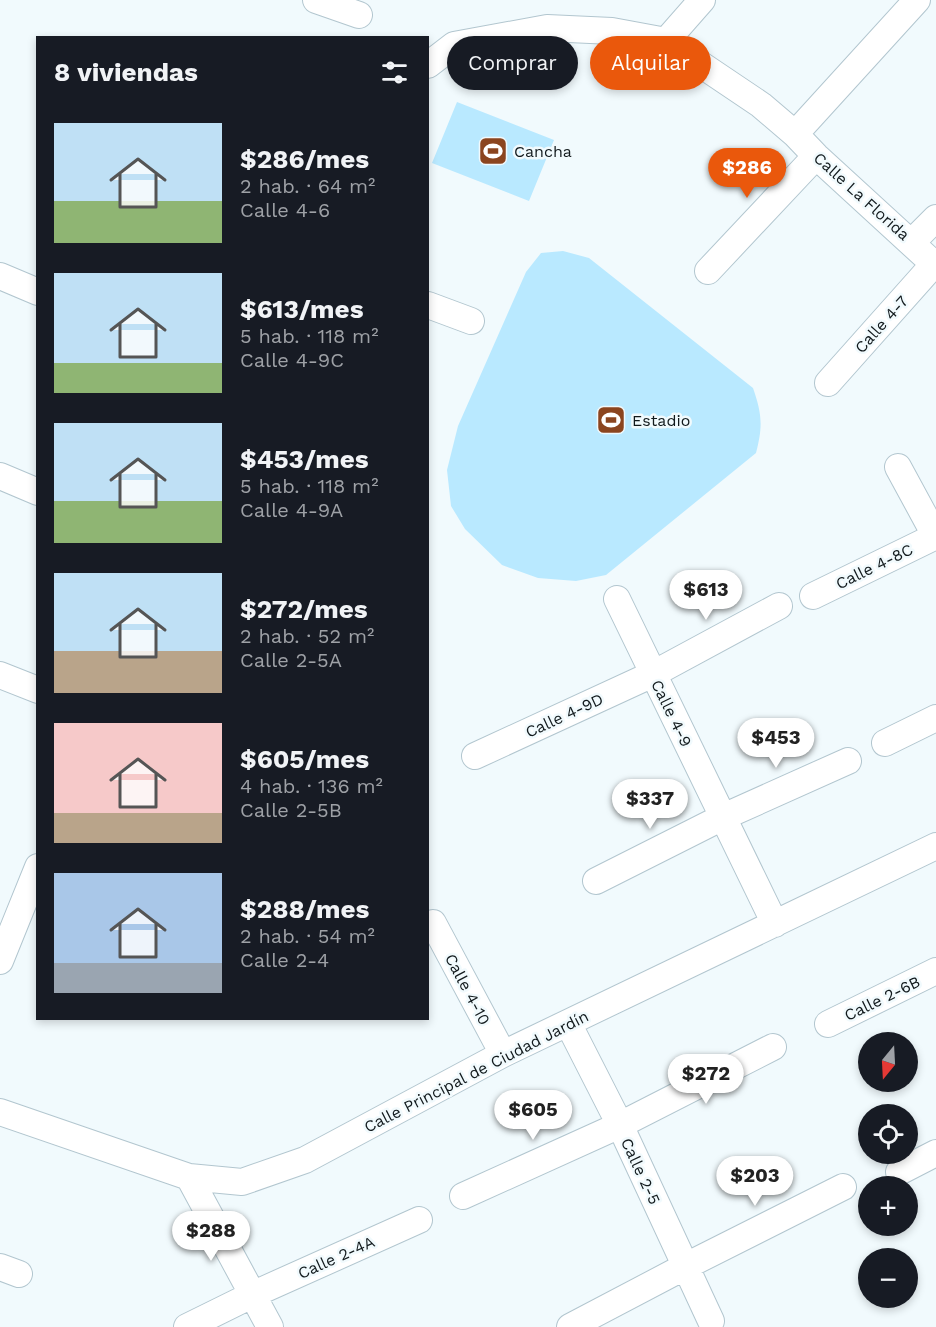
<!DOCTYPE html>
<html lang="es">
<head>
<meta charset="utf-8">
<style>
	:root { --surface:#171b24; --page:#20242c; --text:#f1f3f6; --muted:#9ea1a6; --accent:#ea580c }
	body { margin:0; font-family:"Work Sans",sans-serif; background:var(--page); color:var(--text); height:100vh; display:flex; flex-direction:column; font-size:22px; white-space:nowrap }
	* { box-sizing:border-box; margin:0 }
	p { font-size:20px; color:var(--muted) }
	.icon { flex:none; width:33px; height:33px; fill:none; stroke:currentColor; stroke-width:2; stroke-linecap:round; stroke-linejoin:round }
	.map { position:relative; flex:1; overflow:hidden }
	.panel { position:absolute; left:36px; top:36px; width:393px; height:984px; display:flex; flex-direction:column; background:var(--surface); border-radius:0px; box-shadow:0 3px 9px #0003 }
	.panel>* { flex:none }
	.banner { position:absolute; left:447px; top:36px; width:399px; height:54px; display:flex; gap:12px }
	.needle { width:39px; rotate:198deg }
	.buttons { position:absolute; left:858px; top:1032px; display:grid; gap:12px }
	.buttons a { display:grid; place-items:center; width:60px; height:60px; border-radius:50%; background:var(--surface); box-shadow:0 3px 9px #0003; font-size:30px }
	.price { position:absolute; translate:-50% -51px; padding:0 14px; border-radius:21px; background:#fff; color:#222; font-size:20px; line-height:39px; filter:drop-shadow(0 2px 3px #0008) }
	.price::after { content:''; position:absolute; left:50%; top:36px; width:18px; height:14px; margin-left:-9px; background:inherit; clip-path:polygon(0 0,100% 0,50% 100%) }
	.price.on { background:var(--accent); color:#fff }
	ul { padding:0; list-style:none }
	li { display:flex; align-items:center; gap:18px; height:150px; padding:0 18px }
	li span { display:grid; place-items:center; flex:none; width:168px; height:120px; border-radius:0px; color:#555 }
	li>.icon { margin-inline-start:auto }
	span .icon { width:72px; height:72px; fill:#fffc; stroke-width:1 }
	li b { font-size:26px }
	h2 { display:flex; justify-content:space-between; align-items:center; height:72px; padding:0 18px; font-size:26px }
	.tag { padding:0 21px; border-radius:27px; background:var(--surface); box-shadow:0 3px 9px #0003; font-size:21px; line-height:54px }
	.tag.on { background:var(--accent); color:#fff }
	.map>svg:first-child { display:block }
	.green { fill:#b9e9ff }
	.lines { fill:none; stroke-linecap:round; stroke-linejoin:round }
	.minor-casing { stroke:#b2c6cf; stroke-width:28 }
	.minor { stroke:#fff; stroke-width:26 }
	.labels { text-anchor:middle; stroke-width:5; stroke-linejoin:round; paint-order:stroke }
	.poi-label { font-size:16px; fill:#11191c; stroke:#f1fafd; text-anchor:start }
	.street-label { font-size:16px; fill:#11191c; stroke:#f1fafd }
</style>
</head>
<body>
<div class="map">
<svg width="936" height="1327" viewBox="0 0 936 1327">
	<rect width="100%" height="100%" fill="#f1fafd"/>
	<path class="green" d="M457 102 554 140 529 201 432 163Z
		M563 251 589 258 753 388C762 414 763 426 756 453L606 575 576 581 538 578 502 565 465 529 451 506 447 470 458 426 526 272 541 253Z"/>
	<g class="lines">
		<g class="minor-casing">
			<path id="minor" d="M316 0 359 15
				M666 41 702 0
				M428 65 454 45 547 28 612 31 666 41 761 105 795 134 816 156 936 266
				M795 134 917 0
				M912 242 936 218
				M708 271 816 156
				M0 276 38 292
				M428 305 471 321
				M828 383 934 264
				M898 467 936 537
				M0 476 38 492
				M813 596 936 536
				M617 599 775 924
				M0 675 38 690
				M885 743 936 718
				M475 756 653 674 779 606
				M596 881 723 817 848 761
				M433 923 503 1054
				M0 961 38 867
				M568 1023 620 1125 711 1321
				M828 1024 936 971
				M0 1112 189 1177 242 1182 305 1160 503 1054 936 846
				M899 1172 936 1153
				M189 1177 270 1327
				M463 1196 620 1125 773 1047
				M0 1267 19 1274
				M187 1327 254 1294 419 1220
				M570 1327 686 1266 843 1187"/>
		</g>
		<use href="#minor" class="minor"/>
	</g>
	<defs>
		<g id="stadium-square" transform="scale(1.5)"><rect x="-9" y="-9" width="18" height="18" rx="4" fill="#8b451f" stroke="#f1fafd"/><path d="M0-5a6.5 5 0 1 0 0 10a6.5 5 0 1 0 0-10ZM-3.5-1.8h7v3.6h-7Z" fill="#fff"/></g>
	</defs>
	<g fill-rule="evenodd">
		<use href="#stadium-square" x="493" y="151"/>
		<use href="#stadium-square" x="611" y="420"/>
	</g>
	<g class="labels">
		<g class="poi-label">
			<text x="514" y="157">Cancha</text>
			<text x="632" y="426">Estadio</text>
		</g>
		<g class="street-label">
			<text transform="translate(862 196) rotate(42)" y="6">Calle La Florida</text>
			<text transform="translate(881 324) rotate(-48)" y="6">Calle 4-7</text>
			<text transform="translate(874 566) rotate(-26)" y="6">Calle 4-8C</text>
			<text transform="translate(672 713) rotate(64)" y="6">Calle 4-9</text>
			<text transform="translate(564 715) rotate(-25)" y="6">Calle 4-9D</text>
			<text transform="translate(468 989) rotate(62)" y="6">Calle 4-10</text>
			<text transform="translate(882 998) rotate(-26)" y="6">Calle 2-6B</text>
			<text transform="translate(476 1071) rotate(-27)" y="6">Calle Principal de Ciudad Jardín</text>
			<text transform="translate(641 1171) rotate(65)" y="6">Calle 2-5</text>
			<text transform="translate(336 1257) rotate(-24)" y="6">Calle 2-4A</text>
		</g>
	</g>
</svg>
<div class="buttons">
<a><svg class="needle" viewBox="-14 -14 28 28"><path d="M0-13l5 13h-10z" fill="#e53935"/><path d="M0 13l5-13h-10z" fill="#9ea1a6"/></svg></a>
<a><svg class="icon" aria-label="locate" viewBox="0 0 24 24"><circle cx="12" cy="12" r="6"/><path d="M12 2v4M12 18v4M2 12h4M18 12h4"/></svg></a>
<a>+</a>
<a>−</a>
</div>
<b class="price on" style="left:747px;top:199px">$286</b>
<b class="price" style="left:706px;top:621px">$613</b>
<b class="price" style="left:776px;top:769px">$453</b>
<b class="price" style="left:650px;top:830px">$337</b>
<b class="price" style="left:706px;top:1105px">$272</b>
<b class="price" style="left:533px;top:1141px">$605</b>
<b class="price" style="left:755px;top:1207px">$203</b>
<b class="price" style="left:211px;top:1262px">$288</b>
<div class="banner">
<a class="tag">Comprar</a>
<a class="tag on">Alquilar</a>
</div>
<section class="panel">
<h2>8 viviendas<svg class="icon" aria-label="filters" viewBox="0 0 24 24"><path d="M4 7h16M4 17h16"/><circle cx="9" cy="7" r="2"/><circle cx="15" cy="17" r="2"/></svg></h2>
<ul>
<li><span style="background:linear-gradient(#bfe0f5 65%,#8fb573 0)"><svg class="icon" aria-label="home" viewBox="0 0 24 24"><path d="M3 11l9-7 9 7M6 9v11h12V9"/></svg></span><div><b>$286/mes</b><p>2 hab. · 64 m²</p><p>Calle 4-6</p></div></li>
<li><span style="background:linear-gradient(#bfe0f5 75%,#8fb573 0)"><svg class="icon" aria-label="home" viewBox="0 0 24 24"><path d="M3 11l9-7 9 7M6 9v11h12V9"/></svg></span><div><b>$613/mes</b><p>5 hab. · 118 m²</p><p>Calle 4-9C</p></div></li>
<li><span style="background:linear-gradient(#bfe0f5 65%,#8fb573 0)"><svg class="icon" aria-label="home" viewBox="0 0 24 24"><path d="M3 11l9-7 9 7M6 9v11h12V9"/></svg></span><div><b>$453/mes</b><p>5 hab. · 118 m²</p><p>Calle 4-9A</p></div></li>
<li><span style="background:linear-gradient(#bfe0f5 65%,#b9a48a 0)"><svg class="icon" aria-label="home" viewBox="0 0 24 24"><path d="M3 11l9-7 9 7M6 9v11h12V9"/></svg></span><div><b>$272/mes</b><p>2 hab. · 52 m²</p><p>Calle 2-5A</p></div></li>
<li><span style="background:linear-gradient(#f6c9c9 75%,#b9a48a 0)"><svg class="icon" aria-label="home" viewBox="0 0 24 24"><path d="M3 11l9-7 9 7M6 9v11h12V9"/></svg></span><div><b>$605/mes</b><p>4 hab. · 136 m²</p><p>Calle 2-5B</p></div></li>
<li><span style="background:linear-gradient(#a9c7e8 75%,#9aa5b1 0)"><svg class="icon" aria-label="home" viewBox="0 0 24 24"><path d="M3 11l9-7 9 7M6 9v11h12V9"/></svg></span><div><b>$288/mes</b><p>2 hab. · 54 m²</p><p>Calle 2-4</p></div></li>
</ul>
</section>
</div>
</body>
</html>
